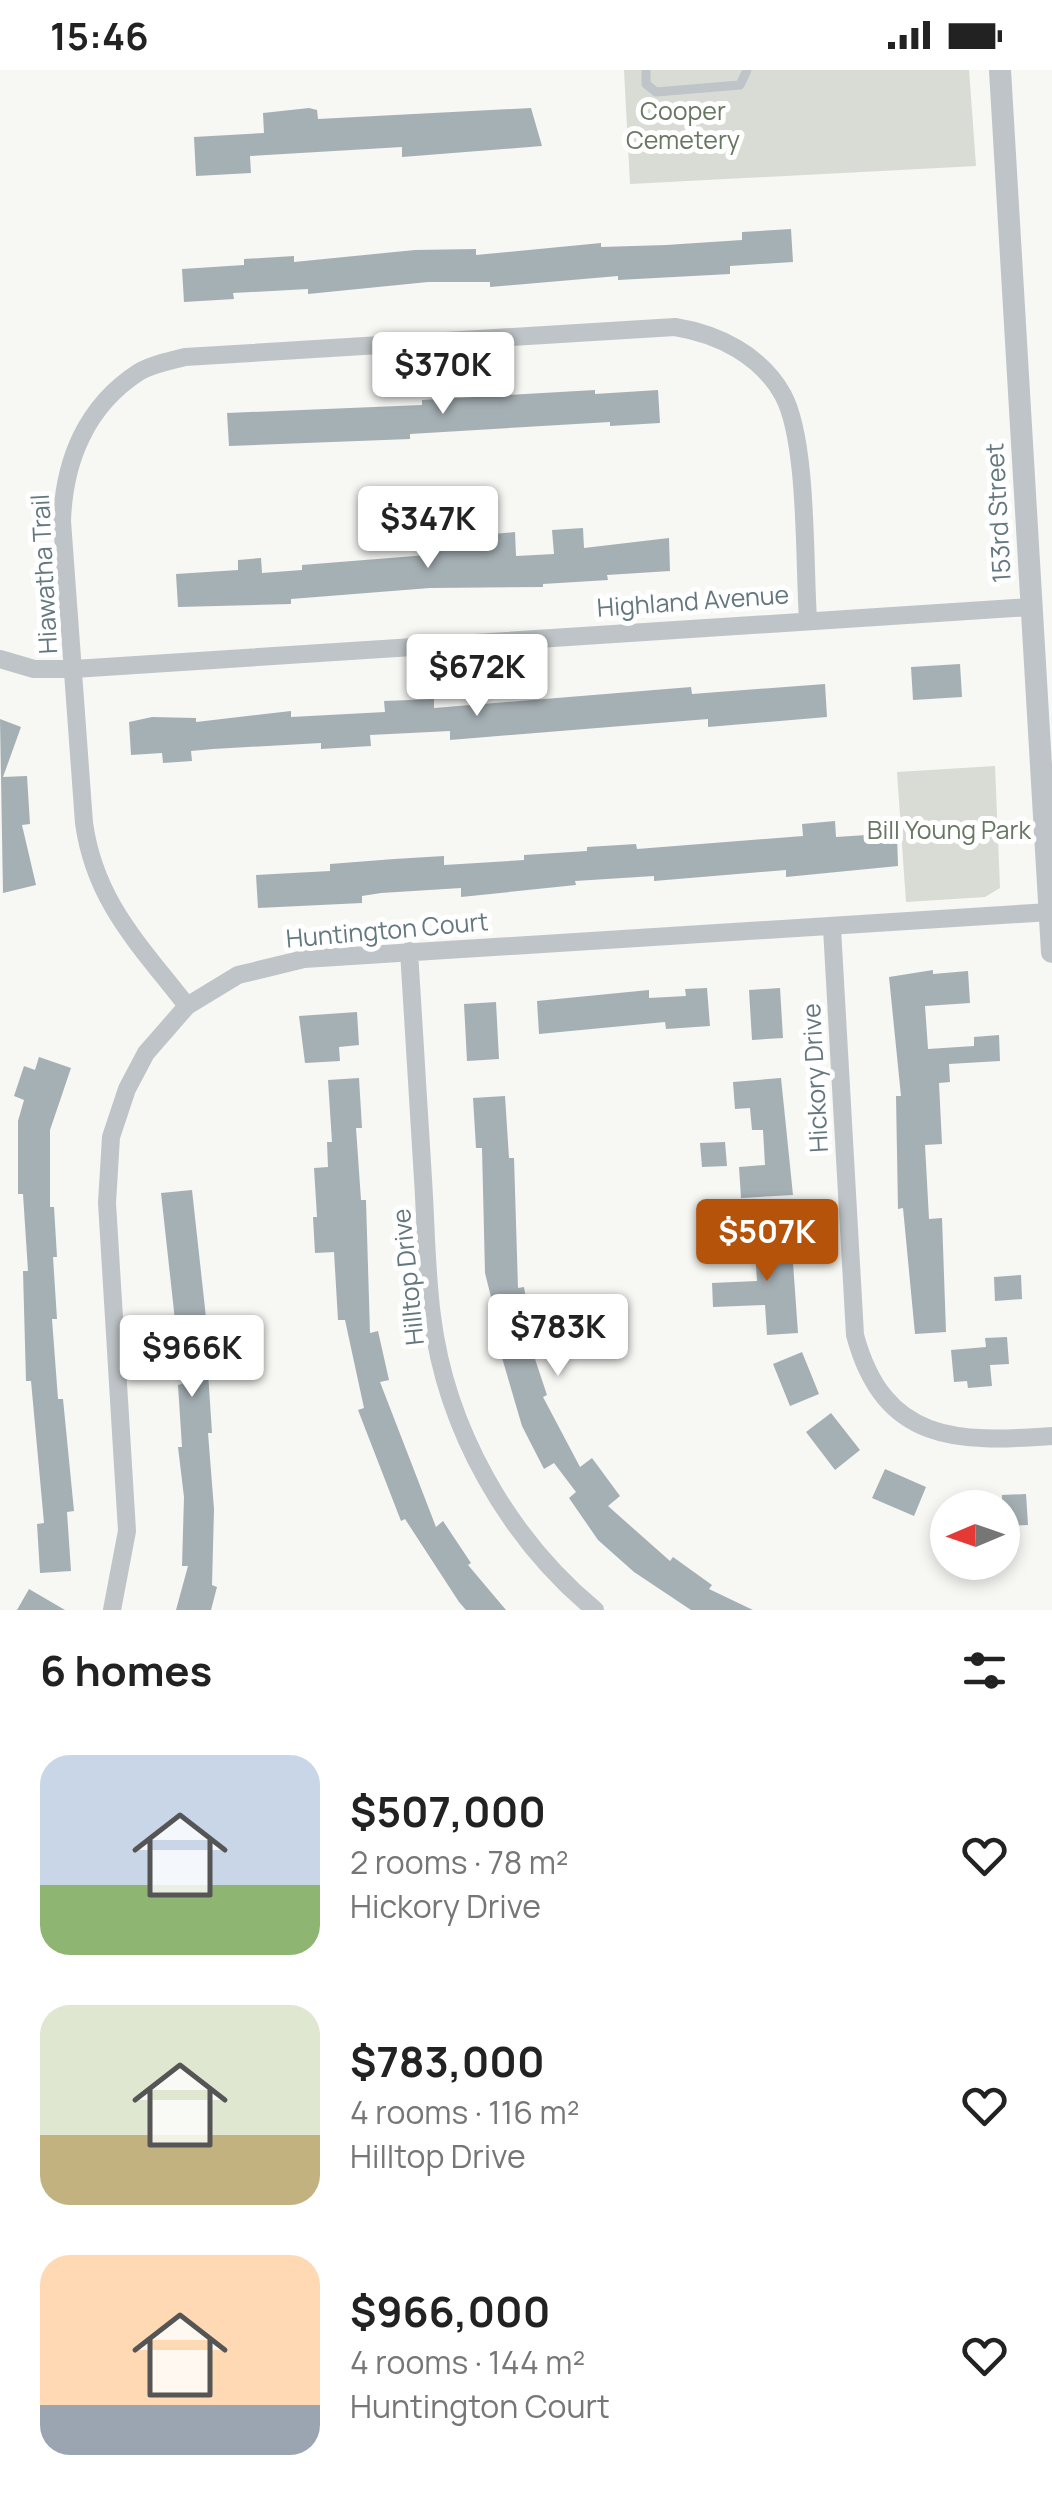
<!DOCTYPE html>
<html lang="en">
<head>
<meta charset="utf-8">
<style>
	:root { --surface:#fff; --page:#f2f2f2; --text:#222; --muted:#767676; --accent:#b45309 }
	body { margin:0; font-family:Manrope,sans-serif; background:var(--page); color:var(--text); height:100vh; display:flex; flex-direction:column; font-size:38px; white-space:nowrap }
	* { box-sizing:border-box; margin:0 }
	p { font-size:32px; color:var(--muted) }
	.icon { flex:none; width:55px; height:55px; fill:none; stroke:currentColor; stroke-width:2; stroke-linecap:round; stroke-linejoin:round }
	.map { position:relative; height:1540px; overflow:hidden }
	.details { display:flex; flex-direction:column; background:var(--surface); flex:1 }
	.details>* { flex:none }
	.needle { width:65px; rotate:268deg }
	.buttons { position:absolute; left:930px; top:1420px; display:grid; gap:20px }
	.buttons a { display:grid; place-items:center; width:90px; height:90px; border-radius:50%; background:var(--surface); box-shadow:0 5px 15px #0003; font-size:50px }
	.price { position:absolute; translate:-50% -85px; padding:0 22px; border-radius:10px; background:#fff; color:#222; font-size:32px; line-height:65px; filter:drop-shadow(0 2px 5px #0008) }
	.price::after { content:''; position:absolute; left:50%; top:60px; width:30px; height:22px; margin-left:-15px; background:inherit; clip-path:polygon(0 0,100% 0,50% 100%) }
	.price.selected { background:var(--accent); color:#fff }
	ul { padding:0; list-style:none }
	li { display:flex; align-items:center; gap:30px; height:250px; padding:0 40px }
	li span { display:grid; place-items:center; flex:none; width:280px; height:200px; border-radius:30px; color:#555 }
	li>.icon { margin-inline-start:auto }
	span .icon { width:120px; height:120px; fill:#fffc; stroke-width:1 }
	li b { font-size:42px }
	h2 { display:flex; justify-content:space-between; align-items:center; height:120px; padding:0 40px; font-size:42px }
	.status { display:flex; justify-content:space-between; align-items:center; height:70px; padding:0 50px; background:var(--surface); direction:ltr }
	.status svg { height:28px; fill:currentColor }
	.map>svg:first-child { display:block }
	.green { fill:#d8dcd4 }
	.building { fill:#a5b0b4 }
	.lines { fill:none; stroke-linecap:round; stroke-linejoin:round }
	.service { stroke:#bec4c7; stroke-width:9 }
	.minor { stroke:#bec4c7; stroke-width:18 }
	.tertiary { stroke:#bec4c7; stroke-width:22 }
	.labels { text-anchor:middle; stroke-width:10; stroke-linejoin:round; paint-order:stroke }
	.park-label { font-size:25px; fill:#687762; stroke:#fff }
	.street-label { font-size:25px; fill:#63777f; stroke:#fff }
</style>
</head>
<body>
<div class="status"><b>15:46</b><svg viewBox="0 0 49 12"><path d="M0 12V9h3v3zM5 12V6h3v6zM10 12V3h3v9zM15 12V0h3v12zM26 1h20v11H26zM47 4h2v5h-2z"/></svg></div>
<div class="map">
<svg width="1052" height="1540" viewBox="0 0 1052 1540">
	<rect width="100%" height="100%" fill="#f7f7f4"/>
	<path class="green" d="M624 0H969L976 96 630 114Z
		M995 696 1000 818 985 827 906 832 897 702Z"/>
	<path class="building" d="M309 38 317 40 318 49 531 38 542 76 402 87V77L250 86 251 103 196 106 194 67 264 63 263 43Z
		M791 159 793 192 730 196V204L618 210V206L490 217V212H428L308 224V219L233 223 234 229 184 232 182 199 244 195V189L294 186V192L415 180 476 179V185L601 173V177L666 175 742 170V162Z
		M595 320V324L658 320 660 353 610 356V352L410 364V369L229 376 227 343 422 335V330Z
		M583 458 584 478 669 468 670 501 607 505 608 510 543 514V517L430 518 291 529V534L178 537 176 504 238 500V490L261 488 262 503 302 500V495L427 485 426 470 515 462 516 486 554 484 552 460Z
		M960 594 962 627 913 630 911 597Z
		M825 614 827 647 708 657V649L450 670V661L370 665 371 676 321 679V673L213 679 191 681 192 691 163 693 162 683 131 685 129 652 152 647 196 648V652L291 641V647L385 642 384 631 434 629V638L691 617 692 624Z
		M0 649 21 657 3 707 27 706 30 754 22 755 36 815 3 823Z
		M835 751 836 767 897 763 898 796 786 807V800L654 811V806L575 811 576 815 461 827V818L381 823 362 826V833L258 838 256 805 330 801V794L394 789 444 786V795L524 790V785L587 781V777L636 774 637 779 803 766 802 754Z
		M933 900V904L968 901 970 933 925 936 928 979 974 976V967L999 965 1000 991 949 994 950 1012 939 1013 942 1074 925 1075 929 1149 942 1148 946 1262 915 1264 903 1138 898 1139 896 1026H901L889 907Z
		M707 918 710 956 666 959 665 952 539 964 537 931 649 920V928L686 926 685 919Z
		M780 918 783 968 752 970 749 920Z
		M496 932 499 989 467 991 464 934Z
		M357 942 359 975 339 977 340 991 305 993 299 946Z
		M39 987 71 998 50 1060V1137H54L57 1187H53L57 1249H52L58 1329H63L74 1441 67 1442 71 1501 40 1503 37 1454 44 1453 31 1311H26L23 1201H28L23 1124H18V1051L24 1030 14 1026 24 996 35 1000Z
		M359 1008 362 1058H356L361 1130H366L370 1263 378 1261 389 1310 380 1312 436 1457 443 1451 471 1493 468 1495 506 1540H466L459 1532 405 1449 401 1451 358 1340 364 1338 345 1250H338L334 1182 315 1183 313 1147H317L314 1098 328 1097 327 1072H332L328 1010Z
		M781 1008 793 1125 741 1128 739 1097 765 1095 763 1060H752L750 1038 735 1039 733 1012Z
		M505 1026 509 1088H514L518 1218 524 1217 532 1264 527 1265 547 1325 543 1327 580 1397 592 1388 620 1426 608 1436 670 1491 673 1487 712 1515 709 1519 753 1540H691L634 1502 598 1470 569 1428 576 1422 554 1393 544 1399 522 1356 488 1240 494 1239 485 1203 482 1078H476L473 1028Z
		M725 1072 727 1096 702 1097 700 1073Z
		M192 1120 212 1302H208L212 1363H208L214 1439 212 1515 217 1517 211 1540H176L188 1496H182L184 1427 178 1377H182L178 1315 182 1314 161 1123Z
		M735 1146 736 1170 709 1171 708 1147Z
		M777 1160 778 1165H791L798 1263 767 1265 765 1235 713 1237 712 1213 757 1211 754 1162Z
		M1021 1205 1022 1229 995 1231 994 1207Z
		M1007 1267 1009 1294 990 1295 992 1316 968 1318 967 1311 954 1312 951 1280 986 1277 985 1268Z
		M802 1282 819 1324 790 1336 773 1294Z
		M831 1343 860 1380 835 1400 806 1362Z
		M885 1399 926 1417 914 1446 872 1428Z
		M1026 1424 1028 1455 1002 1456V1425Z
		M29 1519 65 1540H17Z"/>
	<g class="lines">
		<path class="service" d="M646 0V14L656 22 740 15 747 0"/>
		<path class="minor" d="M0 589 34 599H74L1031 537
			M832 858 855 1265C884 1373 957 1373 1052 1366
			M409 881C414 957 419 1033 423 1109 426 1155 426 1201 432 1246 446 1359 508 1468 595 1540
			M187 936C140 875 95 832 84 753L62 451C64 391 86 336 139 302 152 294 170 291 185 287L675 257C718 264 761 285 783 325 808 371 804 493 808 549
			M112 1540 127 1461 107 1133 111 1067 127 1019 146 983 187 936 238 905 304 889 1050 842"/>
		<path class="tertiary" d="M1000 0 1052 882"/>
	</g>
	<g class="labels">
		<g class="park-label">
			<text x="683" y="50">Cooper<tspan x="683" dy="29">Cemetery</tspan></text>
			<text x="949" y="769">Bill Young Park</text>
		</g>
		<g class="street-label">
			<text transform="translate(998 443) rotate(-93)" y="9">153rd Street</text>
			<text transform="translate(44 504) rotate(-93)" y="9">Hiawatha Trail</text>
			<text transform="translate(693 531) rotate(-4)" y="9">Highland Avenue</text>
			<text transform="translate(387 860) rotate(-5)" y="9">Huntington Court</text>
			<text transform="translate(815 1008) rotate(-93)" y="9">Hickory Drive</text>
			<text transform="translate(408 1207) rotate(-96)" y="9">Hilltop Drive</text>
		</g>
	</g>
</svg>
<div class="buttons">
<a><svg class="needle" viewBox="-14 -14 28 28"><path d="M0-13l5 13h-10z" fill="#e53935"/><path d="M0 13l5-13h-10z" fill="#767676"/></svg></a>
</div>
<b class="price" style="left:443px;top:347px">$370K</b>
<b class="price" style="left:428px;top:501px">$347K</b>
<b class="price" style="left:477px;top:649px">$672K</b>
<b class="price selected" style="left:767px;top:1214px">$507K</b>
<b class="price" style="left:558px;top:1309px">$783K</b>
<b class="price" style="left:192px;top:1330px">$966K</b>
</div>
<section class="details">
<h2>6 homes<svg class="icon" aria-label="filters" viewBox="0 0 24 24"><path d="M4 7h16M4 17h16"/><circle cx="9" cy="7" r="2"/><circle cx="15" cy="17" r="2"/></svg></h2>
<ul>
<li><span style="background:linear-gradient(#c9d6e8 65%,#8fb573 0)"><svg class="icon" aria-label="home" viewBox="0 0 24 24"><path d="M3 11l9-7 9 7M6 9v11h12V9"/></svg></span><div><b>$507,000</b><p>2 rooms · 78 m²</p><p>Hickory Drive</p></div><svg class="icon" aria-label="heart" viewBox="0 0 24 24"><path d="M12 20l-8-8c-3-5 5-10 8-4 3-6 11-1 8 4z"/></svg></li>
<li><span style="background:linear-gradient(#dfe7d0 65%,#c2b280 0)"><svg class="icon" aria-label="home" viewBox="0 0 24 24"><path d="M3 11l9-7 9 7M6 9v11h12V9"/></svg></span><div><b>$783,000</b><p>4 rooms · 116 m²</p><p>Hilltop Drive</p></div><svg class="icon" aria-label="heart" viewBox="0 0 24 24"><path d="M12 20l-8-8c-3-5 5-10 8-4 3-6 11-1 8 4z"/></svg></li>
<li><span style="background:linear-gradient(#ffd9b3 75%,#9aa5b1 0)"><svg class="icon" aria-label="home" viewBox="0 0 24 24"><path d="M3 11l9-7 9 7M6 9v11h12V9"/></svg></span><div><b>$966,000</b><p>4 rooms · 144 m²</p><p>Huntington Court</p></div><svg class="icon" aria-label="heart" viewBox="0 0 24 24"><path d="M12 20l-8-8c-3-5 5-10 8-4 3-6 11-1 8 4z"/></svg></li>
</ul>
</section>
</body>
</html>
